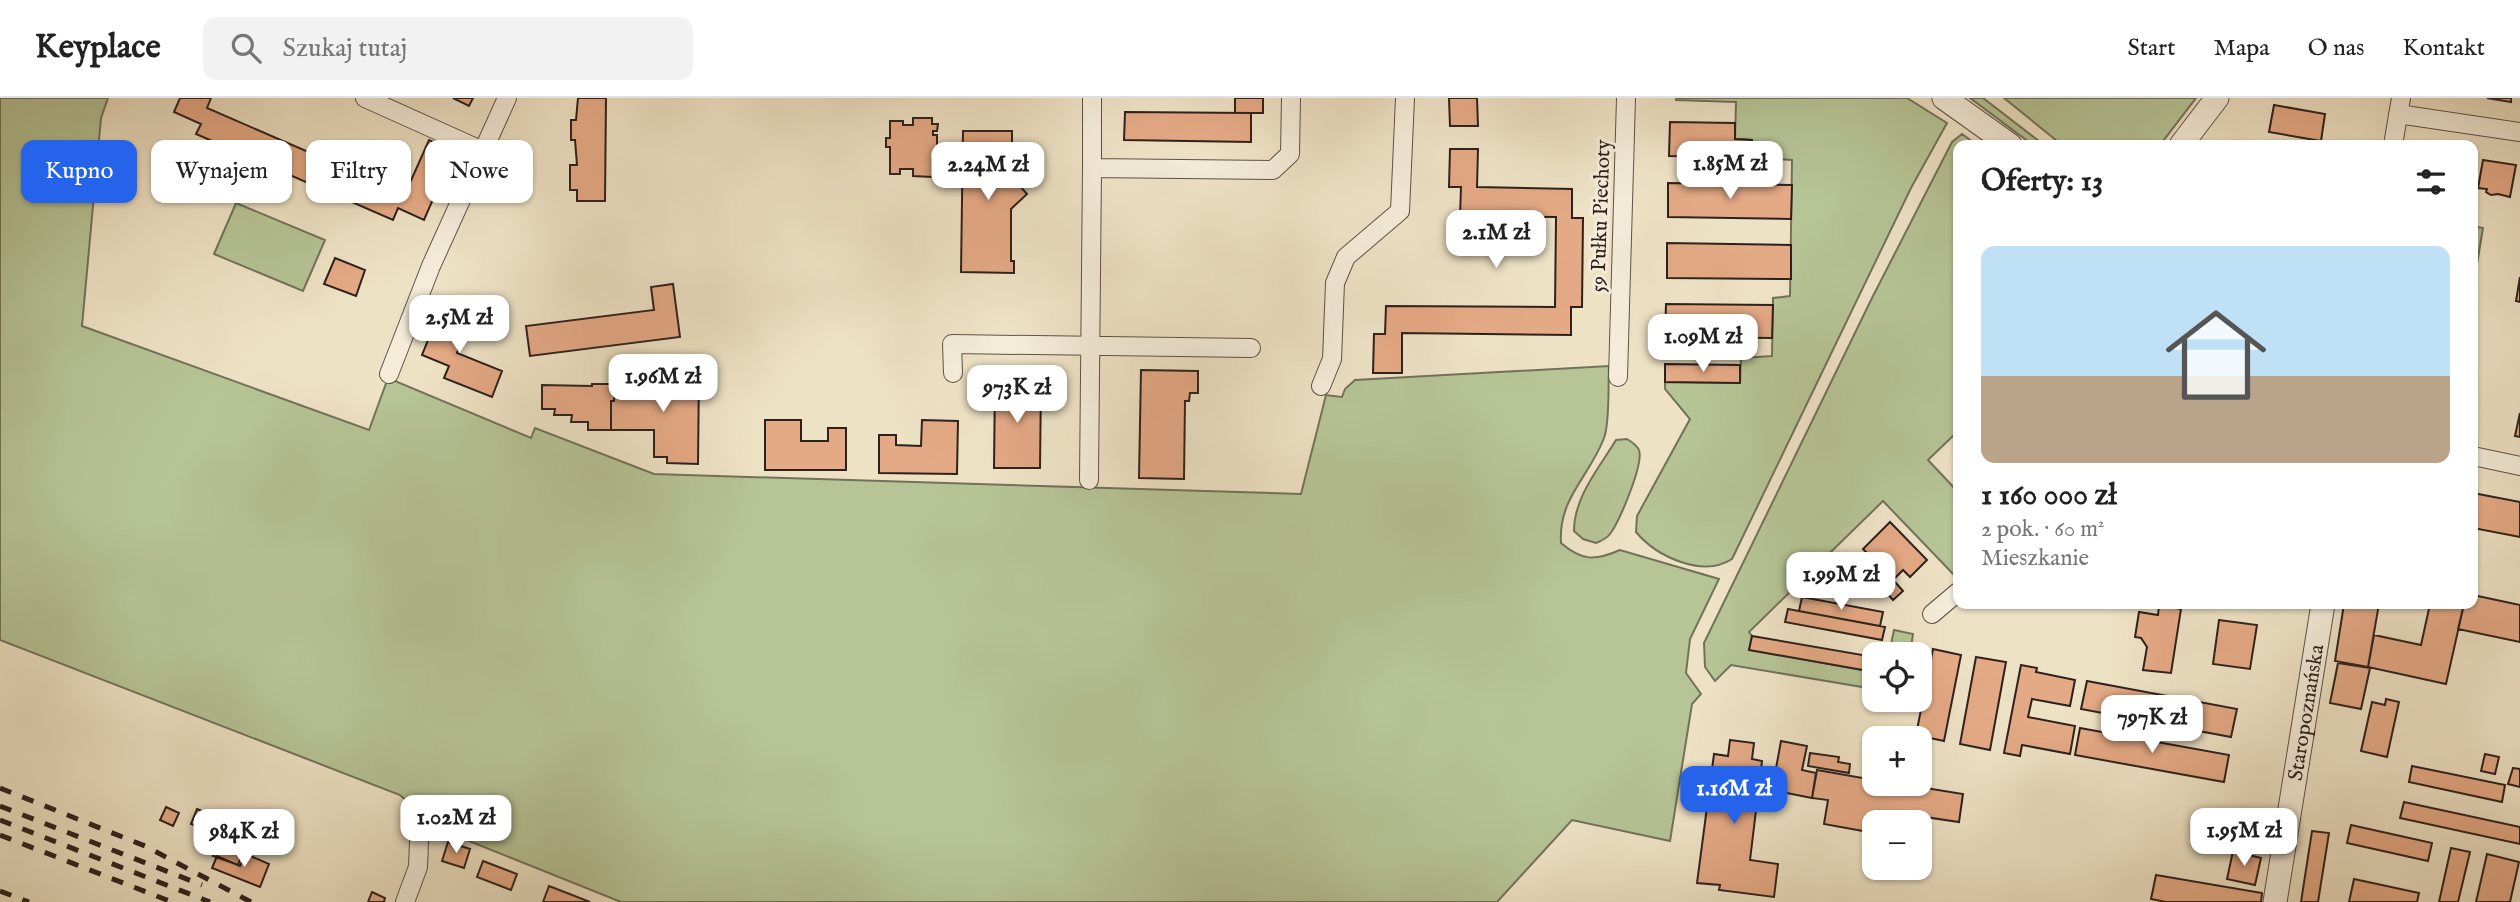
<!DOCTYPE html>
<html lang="pl">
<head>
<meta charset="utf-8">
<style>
	:root { --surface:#fff; --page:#f2f2f2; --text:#222; --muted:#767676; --line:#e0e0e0; --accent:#2563eb }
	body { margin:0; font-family:"IM FELL English",serif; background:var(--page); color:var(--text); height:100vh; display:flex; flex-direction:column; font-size:26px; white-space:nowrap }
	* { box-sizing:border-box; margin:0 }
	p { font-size:23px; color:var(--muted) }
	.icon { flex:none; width:38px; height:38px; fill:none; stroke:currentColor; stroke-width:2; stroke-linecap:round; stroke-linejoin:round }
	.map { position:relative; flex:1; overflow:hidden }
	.panel { position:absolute; left:1953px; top:42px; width:525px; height:469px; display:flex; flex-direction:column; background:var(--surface); border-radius:14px; box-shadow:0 2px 5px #0004 }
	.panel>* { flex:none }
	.banner { position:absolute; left:21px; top:42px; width:665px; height:63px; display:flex; gap:14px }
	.tools { position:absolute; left:1862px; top:544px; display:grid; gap:14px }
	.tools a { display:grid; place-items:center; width:70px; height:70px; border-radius:14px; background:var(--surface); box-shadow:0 2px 5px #0004; font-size:35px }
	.price { position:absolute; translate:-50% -60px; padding:0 16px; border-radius:14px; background:#fff; color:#222; font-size:23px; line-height:46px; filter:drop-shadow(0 2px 4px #0008) }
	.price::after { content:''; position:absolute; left:50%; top:42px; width:21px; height:16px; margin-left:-10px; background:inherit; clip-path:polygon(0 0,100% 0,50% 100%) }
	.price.active { background:var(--accent); color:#fff }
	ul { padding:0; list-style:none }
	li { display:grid; align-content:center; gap:14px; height:371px; padding:0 28px }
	li span { display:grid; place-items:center; height:217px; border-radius:14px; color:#555 }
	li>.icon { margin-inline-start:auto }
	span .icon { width:126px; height:126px; fill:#fffc; stroke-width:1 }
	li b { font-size:30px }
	h2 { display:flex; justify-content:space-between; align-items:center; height:84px; padding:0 28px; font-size:30px }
	.tag { padding:0 24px; border-radius:14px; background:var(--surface); box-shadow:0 2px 5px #0004; font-size:24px; line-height:63px }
	.tag.active { background:var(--accent); color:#fff }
	header { display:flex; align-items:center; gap:42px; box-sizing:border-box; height:98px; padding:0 35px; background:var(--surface); border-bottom:2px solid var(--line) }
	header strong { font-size:33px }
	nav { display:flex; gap:38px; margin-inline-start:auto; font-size:24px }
	.search { width:490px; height:63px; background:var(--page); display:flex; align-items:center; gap:18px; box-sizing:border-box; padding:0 24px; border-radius:14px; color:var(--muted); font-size:26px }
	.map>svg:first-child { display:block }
	.green { fill:#b6c496; stroke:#72725a; stroke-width:2 }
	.building { fill:#e4a985; stroke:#2e211d; stroke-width:2 }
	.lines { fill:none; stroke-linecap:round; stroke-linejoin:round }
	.minor-casing { stroke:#5e5147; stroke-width:20 }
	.tertiary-casing { stroke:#5e5147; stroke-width:25 }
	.minor { stroke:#f4ecd9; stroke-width:18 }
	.tertiary { stroke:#f4ecd9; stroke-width:23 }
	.rail { stroke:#2e211d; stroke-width:5; stroke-dasharray:12 12; stroke-linecap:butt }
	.labels { text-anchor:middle; stroke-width:6; stroke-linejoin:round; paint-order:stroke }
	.street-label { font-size:21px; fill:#2e211d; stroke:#f4ecd9 }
</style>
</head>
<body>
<header>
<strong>Keyplace</strong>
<div class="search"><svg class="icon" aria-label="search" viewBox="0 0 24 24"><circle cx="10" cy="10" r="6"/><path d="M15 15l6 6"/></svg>Szukaj tutaj</div>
<nav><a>Start</a><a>Mapa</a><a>O nas</a><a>Kontakt</a></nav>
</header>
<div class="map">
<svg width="2520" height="804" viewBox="0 0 2520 804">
	<rect width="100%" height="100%" fill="#eee2c5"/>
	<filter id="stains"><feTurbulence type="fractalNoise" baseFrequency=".00286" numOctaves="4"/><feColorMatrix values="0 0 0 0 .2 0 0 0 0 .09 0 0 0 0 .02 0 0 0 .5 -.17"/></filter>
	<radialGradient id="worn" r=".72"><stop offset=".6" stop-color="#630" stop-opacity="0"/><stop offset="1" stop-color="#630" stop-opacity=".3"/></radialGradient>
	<path class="green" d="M0 0H108L101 20 82 228 369 332 388 280 531 340 535 330 654 376 1301 396 1326 297 1342 299 1345 291 1355 282 1609 268C1608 285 1610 325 1604 340 1590 378 1558 400 1561 445 1582 463 1595 463 1620 452L1719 481 1690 541 1686 575 1701 596 1692 606 1670 743 1572 722 1497 804H621L439 731 400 697 0 542Z
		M1676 0H1907L1947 25 1911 90 1732 461C1703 480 1657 459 1636 434L1637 418 1690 321 1665 291V284L1740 285 1741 260 1772 258 1773 200 1790 198 1792 62 1752 59V42L1735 41 1736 4 1676 2Z
		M1970 0H1983L2044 47H2033Z
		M2004 0H2196L2160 47H2062Z
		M1962 36 1977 47H1958V333L1928 362 1958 394V478L1956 479 1883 403 1749 534 1752 538 1749 552 1874 574V591L1731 567 1715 583 1705 569 1704 545 1872 200 1952 44Z
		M236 105 325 142 303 193 214 156Z
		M2473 128 2483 130 2473 190Z
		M1627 341C1632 344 1637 347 1639 352 1644 366 1619 424 1610 436 1607 440 1601 443 1596 445L1583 441 1574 433C1574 399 1599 370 1616 342Z
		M1894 532 1913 536 1910 556H1889Z"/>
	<path class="building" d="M180 0H211L207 10 405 96 429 42 454 53 424 122 398 110 393 122 196 36 201 26 174 14Z
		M453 0H473L469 8Z
		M578 0H606L605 103H577V92H570V67H577L575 42H571V22H576Z
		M1235 0H1263V15H1235Z
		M1449 0H1477L1478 28H1450Z
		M2487 0H2511V4Z
		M2274 7 2325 16 2321 43 2269 34Z
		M1125 14 1251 15V44L1124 42Z
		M913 20H932V26H938L937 33H933V37H937V61H932V79L913 78V71H900V76H890V49H886V40H890V23H903V27H913Z
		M1670 24 1735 25V41L1752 42V59L1669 58Z
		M963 33H1012V79L1027 96 1011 111V163H1014V175L961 174Z
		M1450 51H1478L1477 89 1572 91V120H1583L1582 209H1571V237L1402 235V275H1373L1374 236H1385L1386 208 1555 209 1556 119 1460 118 1461 89H1449Z
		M2483 62 2516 67 2510 99 2498 96 2491 97 2486 94 2487 91 2478 90Z
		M1668 85 1792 87 1791 121 1668 119Z
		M1667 145 1791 147V181L1667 180Z
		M335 160 365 172 356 198 324 186Z
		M2520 179V204L2516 203Z
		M673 186 680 239 530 258 526 228 654 212 651 189Z
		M1666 206 1773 207 1772 240 1665 239Z
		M441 210 470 222 457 255 502 273 492 299 444 280 449 268 422 257Z
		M1665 266 1740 267V285L1665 284Z
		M1141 272 1198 273V295H1190L1189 303H1185L1184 381 1139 380Z
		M679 274H699L698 366 667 365V359H654V332H611V303H614L615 286H623V300L638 301 639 277 679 278Z
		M995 283 1041 284 1040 370H994Z
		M592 286H615L614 303H611V332H588V324H571L572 317H554L555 311H542V287L592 288Z
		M2520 315V339L2515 338Z
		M765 322H801V343H828V330H846V372H765Z
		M922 322 958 323 957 376 879 375V337H896V347L921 348Z
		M2473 395 2520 404V439L2473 430Z
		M1890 424 1927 462 1910 479 1903 472 1893 482 1863 451Z
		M1818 470 1865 479 1863 490 1816 481Z
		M1887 475 1903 493 1893 502 1877 484Z
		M2473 497 2520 507V544L2458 531 2464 506H2473Z
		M1802 499 1883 514 1880 528 1799 513Z
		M2344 506H2379L2368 569 2335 563Z
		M2430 506H2464L2446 586 2368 569 2374 537 2421 547Z
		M2159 507 2181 511 2171 575 2143 572 2147 549 2141 540 2135 539 2139 514 2158 517Z
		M1788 511 1885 529 1882 542 1785 524Z
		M2219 522 2257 527 2250 571 2213 566Z
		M1752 538 1874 559V574L1749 552Z
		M1933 551 1961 557 1944 643 1916 637Z
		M1976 559 2006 564 1990 652 1960 646Z
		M2338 565 2370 570 2361 611 2330 605Z
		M2021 567 2037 570 2036 574 2075 582 2070 608 2032 601 2028 619 2075 628 2070 656 2022 647 2020 658 2004 655Z
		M2087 583 2237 611 2231 639 2081 611Z
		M2386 601 2399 604 2387 659 2361 653 2372 604 2385 607Z
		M2080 630 2229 657 2224 684 2075 657Z
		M1730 642 1754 645 1752 661 1762 663 1750 762 1778 766 1774 799 1719 792 1720 787 1697 785 1714 656 1728 658Z
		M1781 643 1807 648 1802 672 1816 675 1812 700 1772 692Z
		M1810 655 1839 659 1838 664 1850 666 1849 675 1808 668Z
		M2485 656 2499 659 2495 676 2481 673Z
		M2412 668 2505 687 2502 704 2409 684Z
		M2513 670 2520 671V689L2508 686Z
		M1817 672 1874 682V686H1901L1963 696 1959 724 1911 717 1910 724H1874V735L1824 726 1828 702 1812 700Z
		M2404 704 2520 729V746L2400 720Z
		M166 709 179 715 173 728 160 722Z
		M197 711 214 718 209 733 191 726Z
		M2351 727 2432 745 2428 763 2347 745Z
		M2312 733 2329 735 2318 804H2301Z
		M221 738 245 748 238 767 213 758Z
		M448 744 470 751 464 770 442 763Z
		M2451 750 2470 754 2458 804H2439Z
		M2233 753 2261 760 2255 787 2227 781Z
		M246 756 269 766 260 789 212 770 217 758 240 768Z
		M2487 756 2519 764 2510 804H2476Z
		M483 763 517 776 511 792 477 779Z
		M2156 777 2262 795 2261 804H2166L2151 801Z
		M2354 781 2419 795 2417 804H2349Z
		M549 788 590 804H543Z
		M372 794 385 800 384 804H368Z"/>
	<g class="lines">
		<g class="minor-casing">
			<path id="minor" d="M365 0 483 53
				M1092 0V70
				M2398 16 2520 34
				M2393 47 2401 0
				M953 275 952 246 1251 250
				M389 276 431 168 507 0
				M1618 279 1626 0
				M1321 288 1332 261 1335 185 1346 159 1400 113 1405 0
				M2473 358 2520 368
				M1089 382 1092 70 1273 72 1290 56 1291 0
				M1932 516 1958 494
				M405 804 418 769 419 744"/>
		</g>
		<g class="tertiary-casing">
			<g id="tertiary">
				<path d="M1944 0 2010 47"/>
				<path d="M2181 47 2217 0"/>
				<path id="s1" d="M2275 804 2323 506"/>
			</g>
		</g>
		<use href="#minor" class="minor"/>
		<use href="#tertiary" class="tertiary"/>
		<path class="rail" d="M0 690 145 748 251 804
			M0 708 202 787
			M0 722 210 804
			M0 737 172 804
			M0 793 29 804"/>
	</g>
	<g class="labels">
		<g class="street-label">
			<text transform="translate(1600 118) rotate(-88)" y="7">59 Pułku Piechoty</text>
			<text dy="7" stroke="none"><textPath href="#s1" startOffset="192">Staropoznańska</textPath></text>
		</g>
	</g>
	<rect width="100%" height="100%" filter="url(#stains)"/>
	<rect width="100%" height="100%" fill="url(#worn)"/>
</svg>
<div class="tools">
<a><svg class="icon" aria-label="locate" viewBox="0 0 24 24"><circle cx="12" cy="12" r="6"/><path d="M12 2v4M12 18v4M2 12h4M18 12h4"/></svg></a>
<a>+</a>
<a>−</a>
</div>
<b class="price" style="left:1730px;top:103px">1.85M zł</b>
<b class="price" style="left:988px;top:104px">2.24M zł</b>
<b class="price" style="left:1496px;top:172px">2.1M zł</b>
<b class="price" style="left:459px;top:257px">2.5M zł</b>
<b class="price" style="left:1703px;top:276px">1.09M zł</b>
<b class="price" style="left:663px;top:316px">1.96M zł</b>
<b class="price" style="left:1017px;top:327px">973K zł</b>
<b class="price" style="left:1841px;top:514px">1.99M zł</b>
<b class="price" style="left:2152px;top:657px">797K zł</b>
<b class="price active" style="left:1734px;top:728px">1.16M zł</b>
<b class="price" style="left:456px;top:757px">1.02M zł</b>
<b class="price" style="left:2244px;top:770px">1.95M zł</b>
<b class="price" style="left:244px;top:771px">984K zł</b>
<div class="banner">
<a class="tag active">Kupno</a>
<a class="tag">Wynajem</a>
<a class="tag">Filtry</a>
<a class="tag">Nowe</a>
</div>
<section class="panel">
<h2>Oferty: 13<svg class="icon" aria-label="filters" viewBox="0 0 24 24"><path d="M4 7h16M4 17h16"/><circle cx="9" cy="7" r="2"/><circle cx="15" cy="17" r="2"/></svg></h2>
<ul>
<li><span style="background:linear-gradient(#bfe0f5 60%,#b9a48a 0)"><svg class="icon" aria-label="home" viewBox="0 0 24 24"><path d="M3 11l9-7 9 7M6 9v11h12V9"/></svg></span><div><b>1 160 000 zł</b><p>2 pok. · 60 m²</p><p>Mieszkanie</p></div></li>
</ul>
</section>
</div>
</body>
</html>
